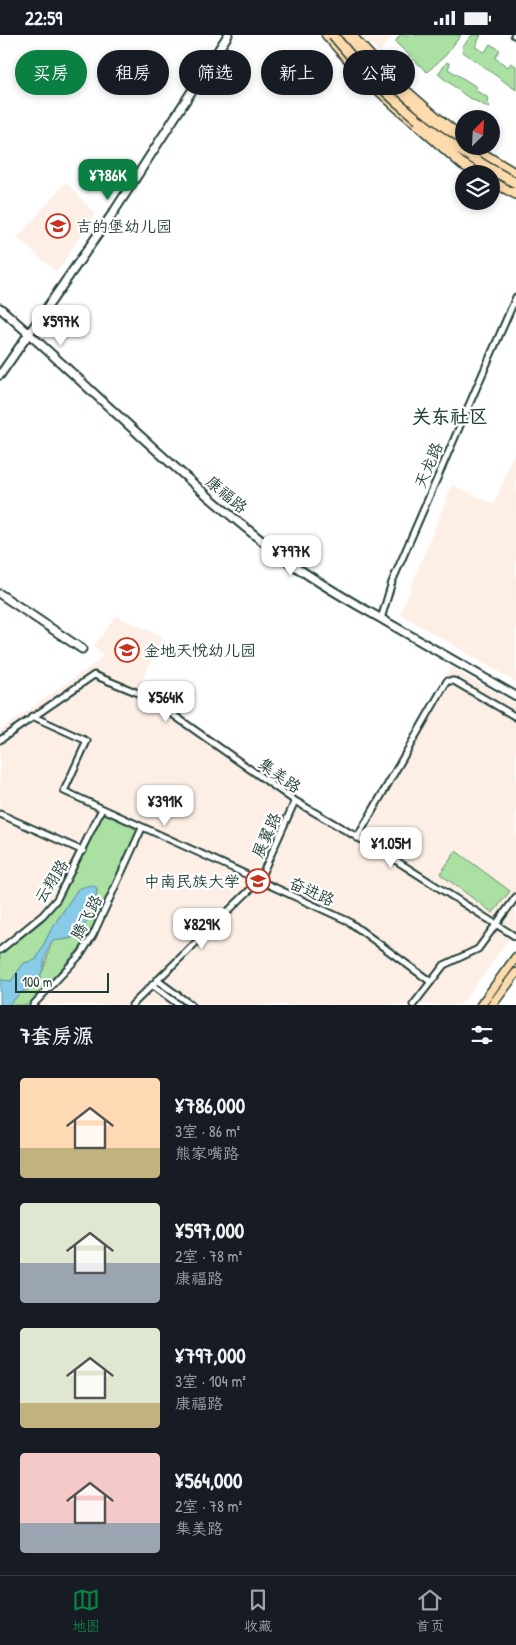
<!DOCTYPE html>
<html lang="zh">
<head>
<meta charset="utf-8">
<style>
	:root { --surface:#171b24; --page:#20242c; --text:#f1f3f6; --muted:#9ea1a6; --line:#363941; --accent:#0b8043 }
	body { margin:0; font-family:"Patrick Hand","LXGW WenKai TC",sans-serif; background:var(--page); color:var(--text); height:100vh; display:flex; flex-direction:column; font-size:19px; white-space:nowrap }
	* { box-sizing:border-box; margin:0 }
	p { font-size:16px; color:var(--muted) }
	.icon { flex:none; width:28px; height:28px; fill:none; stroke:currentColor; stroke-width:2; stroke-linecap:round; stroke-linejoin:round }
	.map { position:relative; height:970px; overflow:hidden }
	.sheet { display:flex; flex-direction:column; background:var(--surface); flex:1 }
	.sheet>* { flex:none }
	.guide { position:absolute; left:15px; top:15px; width:486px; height:45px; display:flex; gap:10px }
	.needle { width:32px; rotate:24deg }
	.fabs { position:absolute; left:455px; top:75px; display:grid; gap:10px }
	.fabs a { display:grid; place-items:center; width:45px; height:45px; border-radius:50%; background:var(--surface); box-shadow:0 2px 8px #0003; font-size:25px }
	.scale { position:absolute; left:15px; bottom:12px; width:94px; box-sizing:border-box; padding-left:5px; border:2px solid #1f3d34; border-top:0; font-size:14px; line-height:18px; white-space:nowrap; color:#1f3d34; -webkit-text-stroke:4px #fff; paint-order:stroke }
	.price { position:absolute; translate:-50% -42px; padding:0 11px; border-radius:10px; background:#fff; color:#222; font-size:16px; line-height:32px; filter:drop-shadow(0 1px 2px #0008) }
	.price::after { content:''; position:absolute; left:50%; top:30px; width:15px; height:11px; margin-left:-8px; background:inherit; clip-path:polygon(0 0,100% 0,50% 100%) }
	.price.active { background:var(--accent); color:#fff }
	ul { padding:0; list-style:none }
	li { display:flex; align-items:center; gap:15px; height:125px; padding:0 20px }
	li span { display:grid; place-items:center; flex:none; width:140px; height:100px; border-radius:5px; color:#555 }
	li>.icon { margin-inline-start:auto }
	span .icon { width:60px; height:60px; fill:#fffc; stroke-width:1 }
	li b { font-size:21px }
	h2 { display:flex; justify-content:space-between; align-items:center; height:60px; padding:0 20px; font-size:21px }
	.chip { padding:0 18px; border-radius:22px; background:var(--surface); box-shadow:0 2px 8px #0003; font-size:18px; line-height:45px }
	.chip.active { background:var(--accent); color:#fff }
	.status { display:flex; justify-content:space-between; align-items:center; height:35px; padding:0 25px; background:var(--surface); direction:ltr }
	.status svg { height:14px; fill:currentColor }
	.menu { display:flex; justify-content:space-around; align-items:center; height:70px; border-top:1px solid var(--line); background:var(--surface); font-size:14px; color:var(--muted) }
	.menu a { display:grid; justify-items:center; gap:2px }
	.menu .active { color:var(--accent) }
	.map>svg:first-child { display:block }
	.built { fill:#fdefe5 }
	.green { fill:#aae0a2; stroke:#648e6b }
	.water { fill:#87cbe8; stroke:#5d92a0 }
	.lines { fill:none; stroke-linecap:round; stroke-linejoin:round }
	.street-casing { stroke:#1f3d34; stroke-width:9 }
	.secondary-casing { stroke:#1f3d34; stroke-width:11 }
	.primary-casing { stroke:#1f3d34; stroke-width:11 }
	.highway-casing { stroke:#1f3d34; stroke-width:12 }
	.street { stroke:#fff; stroke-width:5 }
	.secondary { stroke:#fff; stroke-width:7 }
	.primary { stroke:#fedbac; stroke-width:8 }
	.highway { stroke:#fedbac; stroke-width:9 }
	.highway-bridge-casing { stroke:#1f3d34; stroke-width:12; stroke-linecap:butt }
	.highway-bridge { stroke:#fedbac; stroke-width:9 }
	.labels { text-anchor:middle; stroke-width:4.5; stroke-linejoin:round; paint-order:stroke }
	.poi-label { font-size:16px; fill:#1f3d34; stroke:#fff; text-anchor:start }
	.street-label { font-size:16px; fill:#1f3d34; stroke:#fff }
	.quarter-label { font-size:19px; font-weight:bold; fill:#1f3d34; stroke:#fff }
</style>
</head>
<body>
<div class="status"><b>22:59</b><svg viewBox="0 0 49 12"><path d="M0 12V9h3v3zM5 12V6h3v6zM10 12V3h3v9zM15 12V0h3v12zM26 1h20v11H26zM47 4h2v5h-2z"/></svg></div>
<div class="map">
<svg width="516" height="970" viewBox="0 0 516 970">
	<rect width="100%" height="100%" fill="#fff"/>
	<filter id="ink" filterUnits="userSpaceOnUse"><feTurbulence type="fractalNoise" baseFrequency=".02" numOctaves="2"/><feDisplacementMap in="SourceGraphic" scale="10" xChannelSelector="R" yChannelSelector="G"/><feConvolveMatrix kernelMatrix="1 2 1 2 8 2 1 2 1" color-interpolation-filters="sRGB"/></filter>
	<g filter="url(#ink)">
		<path class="built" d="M359 0H394L379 17Z
			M66 147 95 179 57 237 17 203Z
			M516 414V647L400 579 452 450 494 469Z
			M116 581 163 602 139 651 310 769 355 796 451 632 516 669V895L461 970H0V695L98 626 103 619 93 612Z"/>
		<path class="green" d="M400 0H461L445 21 427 37 395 7Z
			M472 0H481L475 12 485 17 490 9 500 15 495 23 508 32 511 28 516 31V55L463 17 462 12Z
			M447 27 450 29 448 34 477 52 475 55 487 62 489 73 466 61 438 39Z
			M105 779 136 794 137 798 86 906 28 970H8L22 957 35 952 44 933 52 906C58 904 66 905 72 903 84 898 97 867 97 854H78L52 893 36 925 24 928 11 946 0 945V920L43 886 59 867 101 782Z
			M456 816 510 856 493 878 440 839Z"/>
		<path class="water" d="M89 850 96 852C100 863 85 895 75 901 68 905 59 905 52 906 43 920 45 937 35 952L22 957 8 970H0V945L11 946 24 928 36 925 52 893 78 854Z"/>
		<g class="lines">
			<g class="street-casing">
				<path id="street" d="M514 0 516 1
					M381 584 392 547 516 262
					M32 681 87 706 64 756 348 886 431 947
					M0 705 94 640 148 662 295 766 381 816 516 902
					M0 779 83 816
					M357 803 447 646H454L516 682
					M0 915 43 880 57 864 102 774
					M157 945 191 970
					M152 950 179 970
					M33 970 81 919 93 900 142 793
					M132 970 259 846 295 766
					M413 970 444 930 478 914 516 862"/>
			</g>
			<g class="secondary-casing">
				<path id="secondary" d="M0 273C96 357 186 449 289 527 319 549 352 567 385 586 429 611 472 636 516 661
					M0 340 115 175 228 0
					M0 559 82 614"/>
			</g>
			<g class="primary-casing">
				<path id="primary" d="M326 0C356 35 386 66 423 94
					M352 0C383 37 420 69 458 99
					M452 116 488 139
					M491 141 516 154
					M481 970 516 922
					M492 970 516 938"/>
			</g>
			<g class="highway-casing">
				<path id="highway" d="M346 0C379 42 419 79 464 107
					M470 111 516 139
					M491 146 516 159"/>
			</g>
			<use href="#street" class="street"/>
			<use href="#secondary" class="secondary"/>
			<use href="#primary" class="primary"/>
			<use href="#highway" class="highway"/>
			<g class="highway-bridge-casing">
				<path id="highway-bridge" d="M333 0C382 61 446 112 516 148
					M419 91 462 129 479 139"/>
			</g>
			<use href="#highway-bridge" class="highway-bridge"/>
		</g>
	</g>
	<defs>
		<g id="school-ring" transform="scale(1.25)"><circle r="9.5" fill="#fff" stroke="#c8321e" stroke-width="1.5"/><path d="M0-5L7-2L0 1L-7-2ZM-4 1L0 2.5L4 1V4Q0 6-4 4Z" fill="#c8321e"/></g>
		<g id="university-ring" transform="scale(1.25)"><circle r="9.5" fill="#fff" stroke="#c8321e" stroke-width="1.5"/><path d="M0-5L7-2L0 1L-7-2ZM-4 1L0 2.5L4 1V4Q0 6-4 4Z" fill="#c8321e"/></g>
	</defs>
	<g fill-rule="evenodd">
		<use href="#school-ring" x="58" y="191"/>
		<use href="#school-ring" x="127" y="615"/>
		<use href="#university-ring" x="258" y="846"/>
	</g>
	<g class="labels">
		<g class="poi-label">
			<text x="76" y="197">吉的堡幼儿园</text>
			<text x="144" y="621">金地天悦幼儿园</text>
			<text x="240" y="852" text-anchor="end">中南民族大学</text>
		</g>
		<g class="street-label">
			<text transform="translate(428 430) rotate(-67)" y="6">天龙路</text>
			<text transform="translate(227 459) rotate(40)" y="6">康福路</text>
			<text transform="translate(280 740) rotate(35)" y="6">集美路</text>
			<text transform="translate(266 800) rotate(-66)" y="6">展翼路</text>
			<text transform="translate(51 846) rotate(-58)" y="6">云翔路</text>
			<text transform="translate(312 856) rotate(24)" y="6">奋进路</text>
			<text transform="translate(86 882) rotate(-62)" y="6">腾飞路</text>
		</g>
		<g class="quarter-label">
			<text x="450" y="388">关东社区</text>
		</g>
	</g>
</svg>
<div class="fabs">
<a><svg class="needle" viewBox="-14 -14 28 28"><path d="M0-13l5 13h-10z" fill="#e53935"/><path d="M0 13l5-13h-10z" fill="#9ea1a6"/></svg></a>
<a><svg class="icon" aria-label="layers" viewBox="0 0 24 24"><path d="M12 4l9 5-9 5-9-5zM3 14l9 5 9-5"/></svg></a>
</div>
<div class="scale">100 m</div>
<b class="price active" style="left:108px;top:166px">¥786K</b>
<b class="price" style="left:61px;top:312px">¥597K</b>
<b class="price" style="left:291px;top:542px">¥797K</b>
<b class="price" style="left:166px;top:688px">¥564K</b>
<b class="price" style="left:165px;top:792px">¥391K</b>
<b class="price" style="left:391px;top:834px">¥1.05M</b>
<b class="price" style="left:202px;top:915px">¥829K</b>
<div class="guide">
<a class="chip active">买房</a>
<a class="chip">租房</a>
<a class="chip">筛选</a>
<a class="chip">新上</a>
<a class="chip">公寓</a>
</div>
</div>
<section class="sheet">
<h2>7套房源<svg class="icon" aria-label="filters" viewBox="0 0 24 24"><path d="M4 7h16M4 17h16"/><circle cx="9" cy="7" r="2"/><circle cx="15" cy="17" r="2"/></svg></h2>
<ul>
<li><span style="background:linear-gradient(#ffd9b3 70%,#c2b280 0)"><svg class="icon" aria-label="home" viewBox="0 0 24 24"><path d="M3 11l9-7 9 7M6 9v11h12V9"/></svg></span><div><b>¥786,000</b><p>3室 · 86 m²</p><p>熊家嘴路</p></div></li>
<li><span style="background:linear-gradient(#dfe7d0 60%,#9aa5b1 0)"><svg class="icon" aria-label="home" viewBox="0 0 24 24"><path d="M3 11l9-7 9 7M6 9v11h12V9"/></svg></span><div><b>¥597,000</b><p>2室 · 78 m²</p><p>康福路</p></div></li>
<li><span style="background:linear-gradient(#dfe7d0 75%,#c2b280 0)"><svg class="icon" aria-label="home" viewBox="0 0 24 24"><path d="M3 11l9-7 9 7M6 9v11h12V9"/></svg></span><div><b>¥797,000</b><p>3室 · 104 m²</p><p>康福路</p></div></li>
<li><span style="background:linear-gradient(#f6c9c9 70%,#9aa5b1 0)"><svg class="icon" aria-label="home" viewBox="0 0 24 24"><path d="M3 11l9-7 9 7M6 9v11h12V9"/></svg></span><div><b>¥564,000</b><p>2室 · 78 m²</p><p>集美路</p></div></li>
</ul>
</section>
<nav class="menu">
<a class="active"><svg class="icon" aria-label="map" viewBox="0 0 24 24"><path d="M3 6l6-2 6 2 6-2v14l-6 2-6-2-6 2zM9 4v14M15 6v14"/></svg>地图</a>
<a><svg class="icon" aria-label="saved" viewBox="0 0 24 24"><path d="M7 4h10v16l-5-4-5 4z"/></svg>收藏</a>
<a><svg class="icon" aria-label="home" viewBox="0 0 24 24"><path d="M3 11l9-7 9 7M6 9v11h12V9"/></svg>首页</a>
</nav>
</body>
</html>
